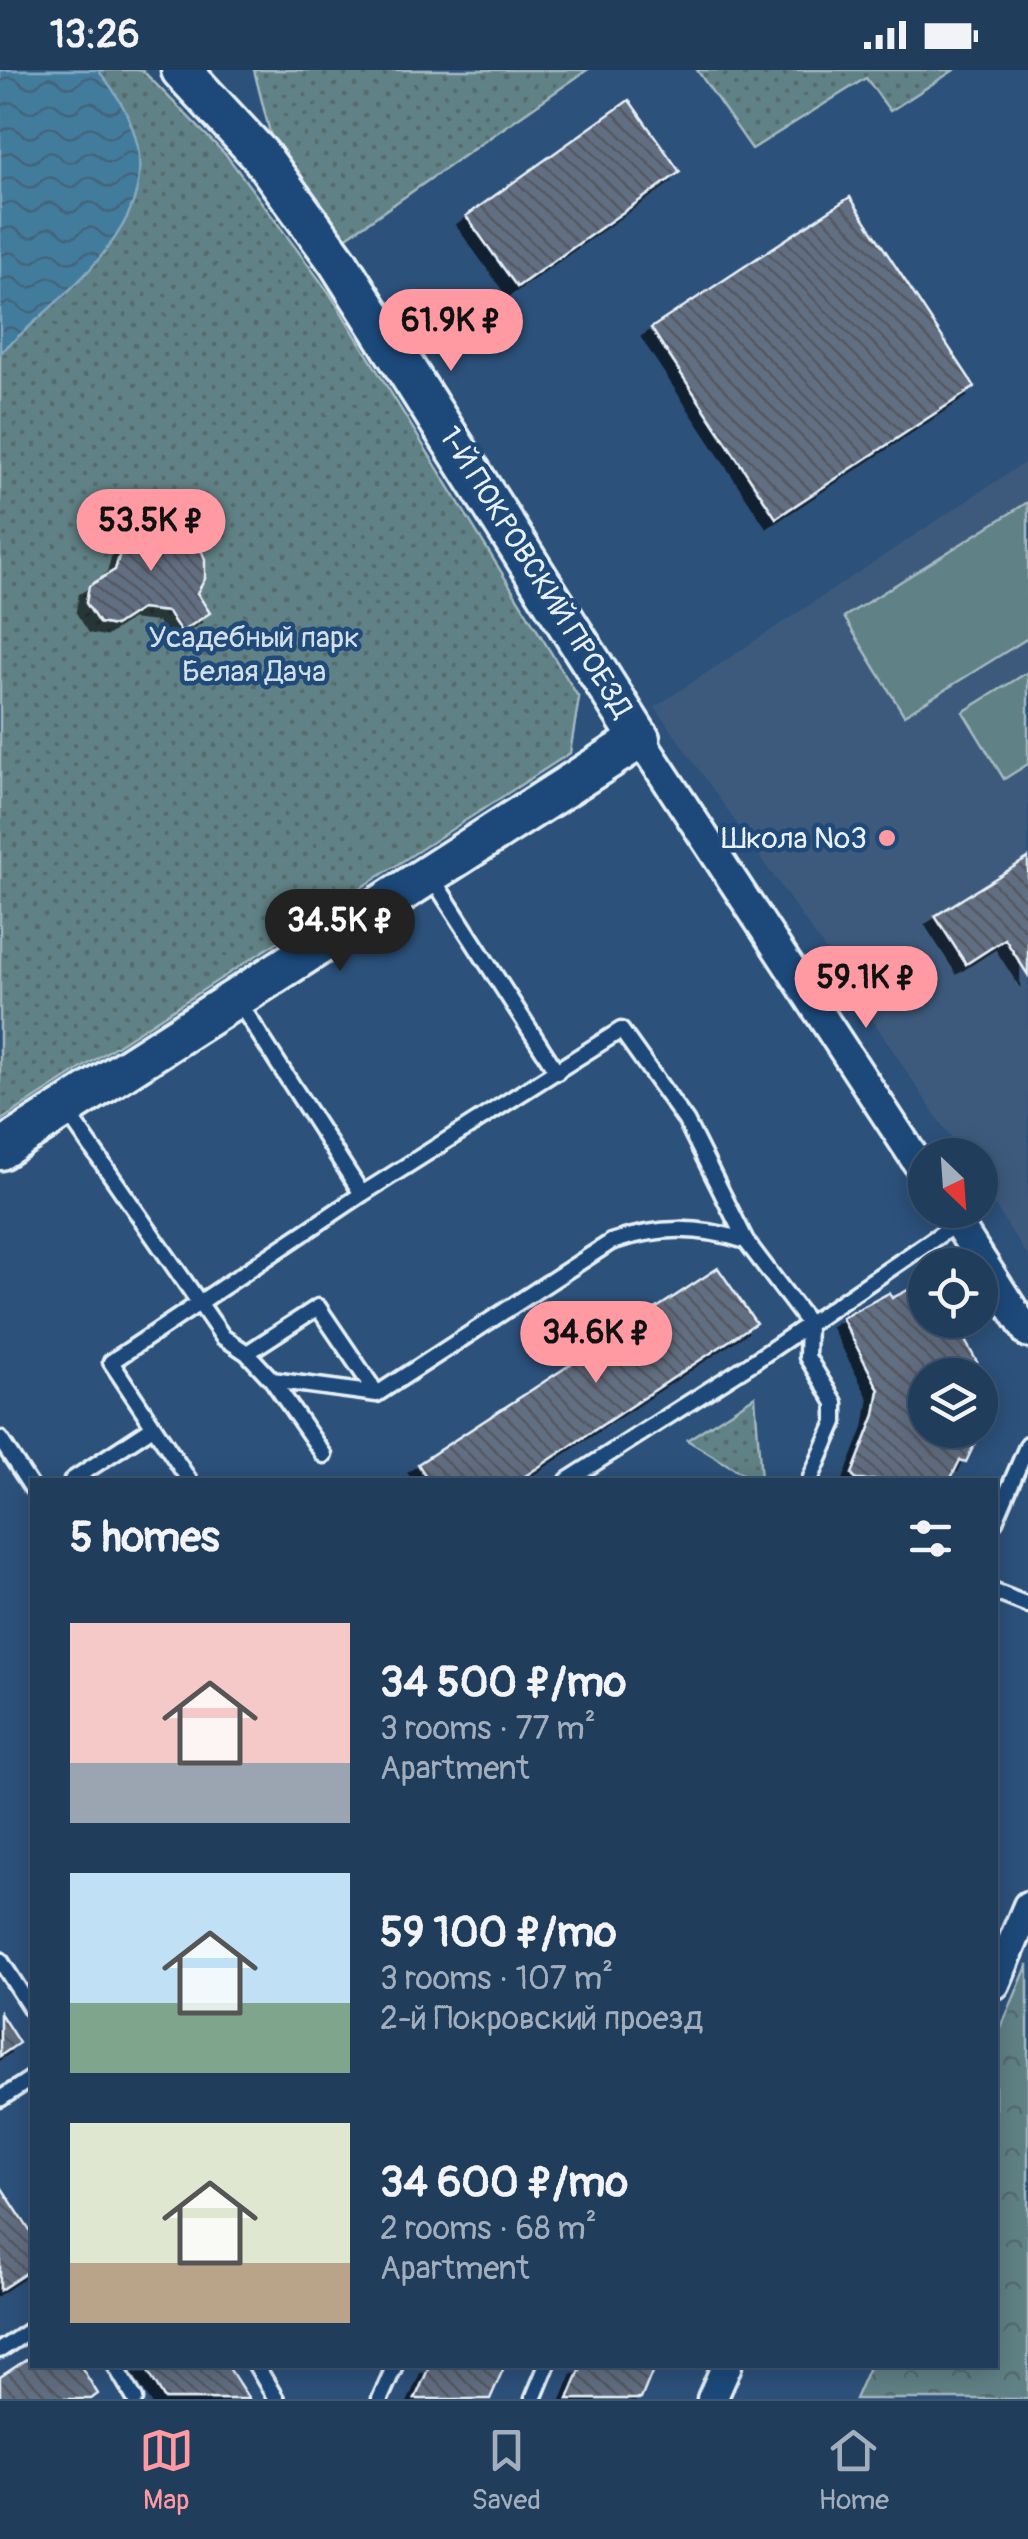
<!DOCTYPE html>
<html lang="en">
<head>
<meta charset="utf-8">
<style>
	:root { --surface:#213d5c; --page:#294462; --text:#f1f3f6; --muted:#a2aebb; --line:#3e5672; --accent:#ff9aa2 }
	body { margin:0; font-family:Pangolin,sans-serif; background:var(--page); color:var(--text); height:100vh; display:flex; flex-direction:column; font-size:38px; white-space:nowrap }
	* { box-sizing:border-box; margin:0 }
	p { font-size:32px; color:var(--muted) }
	.icon { flex:none; width:55px; height:55px; fill:none; stroke:currentColor; stroke-width:2; stroke-linecap:round; stroke-linejoin:round }
	.map { position:relative; flex:1; overflow:hidden }
	.panel { position:absolute; left:30px; top:1408px; width:968px; height:890px; display:flex; flex-direction:column; background:var(--surface); border-radius:0px; box-shadow:0 5px 25px #0003,0 0 0 2px var(--line) }
	.panel>* { flex:none }
	.needle { width:65px; rotate:155deg }
	.tools { position:absolute; left:908px; top:1068px; display:grid; gap:20px }
	.tools a { display:grid; place-items:center; width:90px; height:90px; border-radius:50%; background:var(--surface); box-shadow:0 5px 25px #0003,0 0 0 2px var(--line); font-size:50px }
	.price { position:absolute; translate:-50% -85px; padding:0 22px; border-radius:35px; background:var(--accent); color:#111; font-size:32px; line-height:65px; filter:drop-shadow(0 2px 5px #0008) }
	.price::after { content:''; position:absolute; left:50%; top:60px; width:30px; height:22px; margin-left:-15px; background:inherit; clip-path:polygon(0 0,100% 0,50% 100%) }
	.price.current { background:#222; color:#fff }
	ul { padding:0; list-style:none }
	li { display:flex; align-items:center; gap:30px; height:250px; padding:0 40px }
	li span { display:grid; place-items:center; flex:none; width:280px; height:200px; border-radius:0px; color:#555 }
	li>.icon { margin-inline-start:auto }
	span .icon { width:120px; height:120px; fill:#fffc; stroke-width:1 }
	li b { font-size:42px }
	h2 { display:flex; justify-content:space-between; align-items:center; height:120px; padding:0 40px; font-size:42px }
	.status { display:flex; justify-content:space-between; align-items:center; height:70px; padding:0 50px; background:var(--surface); direction:ltr }
	.status svg { height:28px; fill:currentColor }
	.tab-bar { display:flex; justify-content:space-around; align-items:center; height:140px; border-top:2px solid var(--line); background:var(--surface); font-size:28px; color:var(--muted) }
	.tab-bar a { display:grid; justify-items:center; gap:5px }
	.tab-bar .current { color:var(--accent) }
	.map>svg:first-child { display:block }
	.built { fill:#3c5a7d }
	.green { fill:url(#green-dots); stroke:#a4b9be; stroke-width:2.5 }
	.forest { fill:url(#forest-crowns); stroke:#a4b9be; stroke-width:2.5 }
	.pitch { fill:#608185; stroke:#a4b9be; stroke-width:2.5 }
	.water { fill:url(#water-waves); stroke:#84aac1; stroke-width:2.5 }
	.building { fill:url(#building-back-hatch); stroke:#e8f1f8; stroke-width:2.5; filter:url(#shadow) }
	.lines { fill:none; stroke-linecap:round; stroke-linejoin:round }
	.lane-casing { stroke:#e8f1f8; stroke-width:21 }
	.street-casing { stroke:#e8f1f8; stroke-width:35 }
	.secondary-casing { stroke:#e8f1f8; stroke-width:45 }
	.lane { stroke:#1f4a7a; stroke-width:14 }
	.street { stroke:#1f4a7a; stroke-width:28 }
	.secondary { stroke:#1f4a7a; stroke-width:38 }
	.poi-dot { fill:#ff9aa2; stroke:#1f4a7a; stroke-width:4 }
	.labels { text-anchor:middle; stroke-width:9; stroke-linejoin:round; paint-order:stroke }
	.street-label { font-size:30px; fill:#e8f1f8; stroke:#1f4a7a }
	.park-label { font-size:30px; fill:#d4e0e7; stroke:#1f4a7a }
	.poi-label { font-size:30px; fill:#e8f1f8; stroke:#1f4a7a; text-anchor:end }
</style>
</head>
<body>
<div class="status"><b>13:26</b><svg viewBox="0 0 49 12"><path d="M0 12V9h3v3zM5 12V6h3v6zM10 12V3h3v9zM15 12V0h3v12zM26 1h20v11H26zM47 4h2v5h-2z"/></svg></div>
<div class="map">
<svg width="1028" height="2329" viewBox="0 0 1028 2329">
	<defs>
		<pattern id="green-dots" width="8" height="8" patternUnits="userSpaceOnUse" patternTransform="scale(2.5)"><rect width="8" height="8" fill="#608185"/><path d="M2 2h.1M6 6h.1" fill="none" stroke="#566a6d" stroke-width="1.8" stroke-linecap="round"/></pattern>
		<pattern id="forest-crowns" width="20" height="18" patternUnits="userSpaceOnUse" patternTransform="scale(2.5)"><rect width="20" height="18" fill="#608185"/><path d="M2 6a3 3 0 1 1 6 0M12 15a3 3 0 1 1 6 0" fill="none" stroke="#566a6d"/></pattern>
		<pattern id="water-waves" width="16" height="10" patternUnits="userSpaceOnUse" patternTransform="scale(2.5)"><rect width="16" height="10" fill="#427b9d"/><path d="M0 5q4-4 8 0t8 0" fill="none" stroke="#446478"/></pattern>
		<pattern id="building-back-hatch" width="6" height="6" patternUnits="userSpaceOnUse" patternTransform="scale(2.5)"><rect width="6" height="6" fill="#626e81"/><path d="M-1 5l2 2M0 0l6 6M5-1l2 2" fill="none" stroke="#535963"/></pattern>
		<filter id="shadow"><feDropShadow dx="-9" dy="9" stdDeviation="0" flood-color="#0009"/></filter>
	</defs>
	<rect width="100%" height="100%" fill="#2c517b"/>
	<filter id="ink" filterUnits="userSpaceOnUse"><feTurbulence type="fractalNoise" baseFrequency=".01" numOctaves="2"/><feDisplacementMap in="SourceGraphic" scale="20" xChannelSelector="R" yChannelSelector="G"/><feConvolveMatrix kernelMatrix="1 2 1 2 8 2 1 2 1" color-interpolation-filters="sRGB"/></filter>
	<g filter="url(#ink)">
		<path class="built" d="M1028 390V1187L980 1113V1085H962L838 898 655 637Z"/>
		<path class="green" d="M0 0H142L227 86 330 224 579 628 570 683 0 1051Z
			M254 0H587L341 171 271 67Z
			M697 0H954L890 41 866 8 752 79Z
			M755 1326 761 1410H753L687 1370Z"/>
		<path class="forest" d="M1028 1894V2329H855L870 2295H995V1972Z"/>
		<path class="pitch" d="M1028 432V568L904 645 844 547Z
			M1028 602V694L1004 709 963 642Z"/>
		<path class="water" d="M0 0H98C202 126 88 202 0 283Z"/>
		<path class="building" d="M629 30 680 102 517 217 466 146Z
			M850 127 975 317 776 448 651 258Z
			M139 435 152 454 181 457 197 470 205 489V509L197 523 210 543 181 562 168 542 141 539 115 556 99 553 86 533 89 516 115 500 123 473 110 454Z
			M1028 788V905L1005 869 966 894 935 846Z
			M718 1198 756 1253 519 1410H428L418 1394Z
			M920 1214 925 1225V1250H945L951 1262 958 1258 977 1292 979 1305H925V1360H980V1313L985 1352 966 1392 960 1390 950 1410H856L852 1404 875 1345 879 1320 842 1248 889 1223 892 1228Z
			M0 1943 19 1973 0 1986Z
			M0 2115 32 2164V2199L0 2220Z
			M32 2286V2295H80L98 2324 91 2329H0V2307Z
			M144 2295H227L249 2329H165Z
			M430 2295H505L490 2329H415Z
			M582 2295H655L641 2329H568Z"/>
		<g class="lines">
			<g class="lane-casing">
				<path id="lane" d="M431 806 557 1002
					M238 931 362 1124
					M65 1039 223 1267 247 1283 318 1237 377 1324 611 1172C659 1156 699 1156 746 1171
					M247 1283 272 1310 377 1324
					M272 1310 324 1385
					M0 1369 32 1418
					M72 1410 153 1357
					M189 1410 111 1292 362 1124 621 960 686 1051 746 1171 808 1253 807 1287 835 1333V1352L810 1410
					M568 1410 753 1292 957 1153
					M995 1451 1028 1374
					M995 1522 1028 1535
					M0 1890 32 1940
					M0 2029 32 2008
					M0 2280 32 2259
					M115 2295 135 2329
					M256 2295 276 2329
					M380 2329 395 2295
					M533 2329 547 2295"/>
			</g>
			<g class="street-casing">
				<path id="street" d="M640 669 925 1104
					M949 1140 1028 1263
					M995 1914 1028 1836
					M712 2329 727 2295"/>
			</g>
			<g class="secondary-casing">
				<path id="secondary" d="M0 1080 640 669 338 192 260 85 181 0"/>
			</g>
			<use href="#lane" class="lane"/>
			<use href="#street" class="street"/>
			<use href="#secondary" class="secondary"/>
		</g>
	</g>
	<circle class="poi-dot" cx="887" cy="768" r="10"/>
	<g class="labels">
		<g class="street-label">
			<text transform="translate(536 502) rotate(58)" y="10">1-Й ПОКРОВСКИЙ ПРОЕЗД</text>
		</g>
		<g class="park-label">
			<text x="254" y="577">Усадебный парк<tspan x="254" dy="34">Белая Дача</tspan></text>
		</g>
		<g class="poi-label">
			<text x="867" y="778">Школа №3</text>
		</g>
	</g>
</svg>
<div class="tools">
<a><svg class="needle" viewBox="-14 -14 28 28"><path d="M0-13l5 13h-10z" fill="#e53935"/><path d="M0 13l5-13h-10z" fill="#a2aebb"/></svg></a>
<a><svg class="icon" aria-label="locate" viewBox="0 0 24 24"><circle cx="12" cy="12" r="6"/><path d="M12 2v4M12 18v4M2 12h4M18 12h4"/></svg></a>
<a><svg class="icon" aria-label="layers" viewBox="0 0 24 24"><path d="M12 4l9 5-9 5-9-5zM3 14l9 5 9-5"/></svg></a>
</div>
<b class="price" style="left:451px;top:304px">61.9K ₽</b>
<b class="price" style="left:151px;top:504px">53.5K ₽</b>
<b class="price current" style="left:340px;top:904px">34.5K ₽</b>
<b class="price" style="left:866px;top:961px">59.1K ₽</b>
<b class="price" style="left:596px;top:1316px">34.6K ₽</b>
<section class="panel">
<h2>5 homes<svg class="icon" aria-label="filters" viewBox="0 0 24 24"><path d="M4 7h16M4 17h16"/><circle cx="9" cy="7" r="2"/><circle cx="15" cy="17" r="2"/></svg></h2>
<ul>
<li><span style="background:linear-gradient(#f6c9c9 70%,#9aa5b1 0)"><svg class="icon" aria-label="home" viewBox="0 0 24 24"><path d="M3 11l9-7 9 7M6 9v11h12V9"/></svg></span><div><b>34 500 ₽/mo</b><p>3 rooms · 77 m²</p><p>Apartment</p></div></li>
<li><span style="background:linear-gradient(#bfe0f5 65%,#7fa58c 0)"><svg class="icon" aria-label="home" viewBox="0 0 24 24"><path d="M3 11l9-7 9 7M6 9v11h12V9"/></svg></span><div><b>59 100 ₽/mo</b><p>3 rooms · 107 m²</p><p>2-й Покровский проезд</p></div></li>
<li><span style="background:linear-gradient(#dfe7d0 70%,#b9a48a 0)"><svg class="icon" aria-label="home" viewBox="0 0 24 24"><path d="M3 11l9-7 9 7M6 9v11h12V9"/></svg></span><div><b>34 600 ₽/mo</b><p>2 rooms · 68 m²</p><p>Apartment</p></div></li>
</ul>
</section>
</div>
<nav class="tab-bar">
<a class="current"><svg class="icon" aria-label="map" viewBox="0 0 24 24"><path d="M3 6l6-2 6 2 6-2v14l-6 2-6-2-6 2zM9 4v14M15 6v14"/></svg>Map</a>
<a><svg class="icon" aria-label="saved" viewBox="0 0 24 24"><path d="M7 4h10v16l-5-4-5 4z"/></svg>Saved</a>
<a><svg class="icon" aria-label="home" viewBox="0 0 24 24"><path d="M3 11l9-7 9 7M6 9v11h12V9"/></svg>Home</a>
</nav>
</body>
</html>
